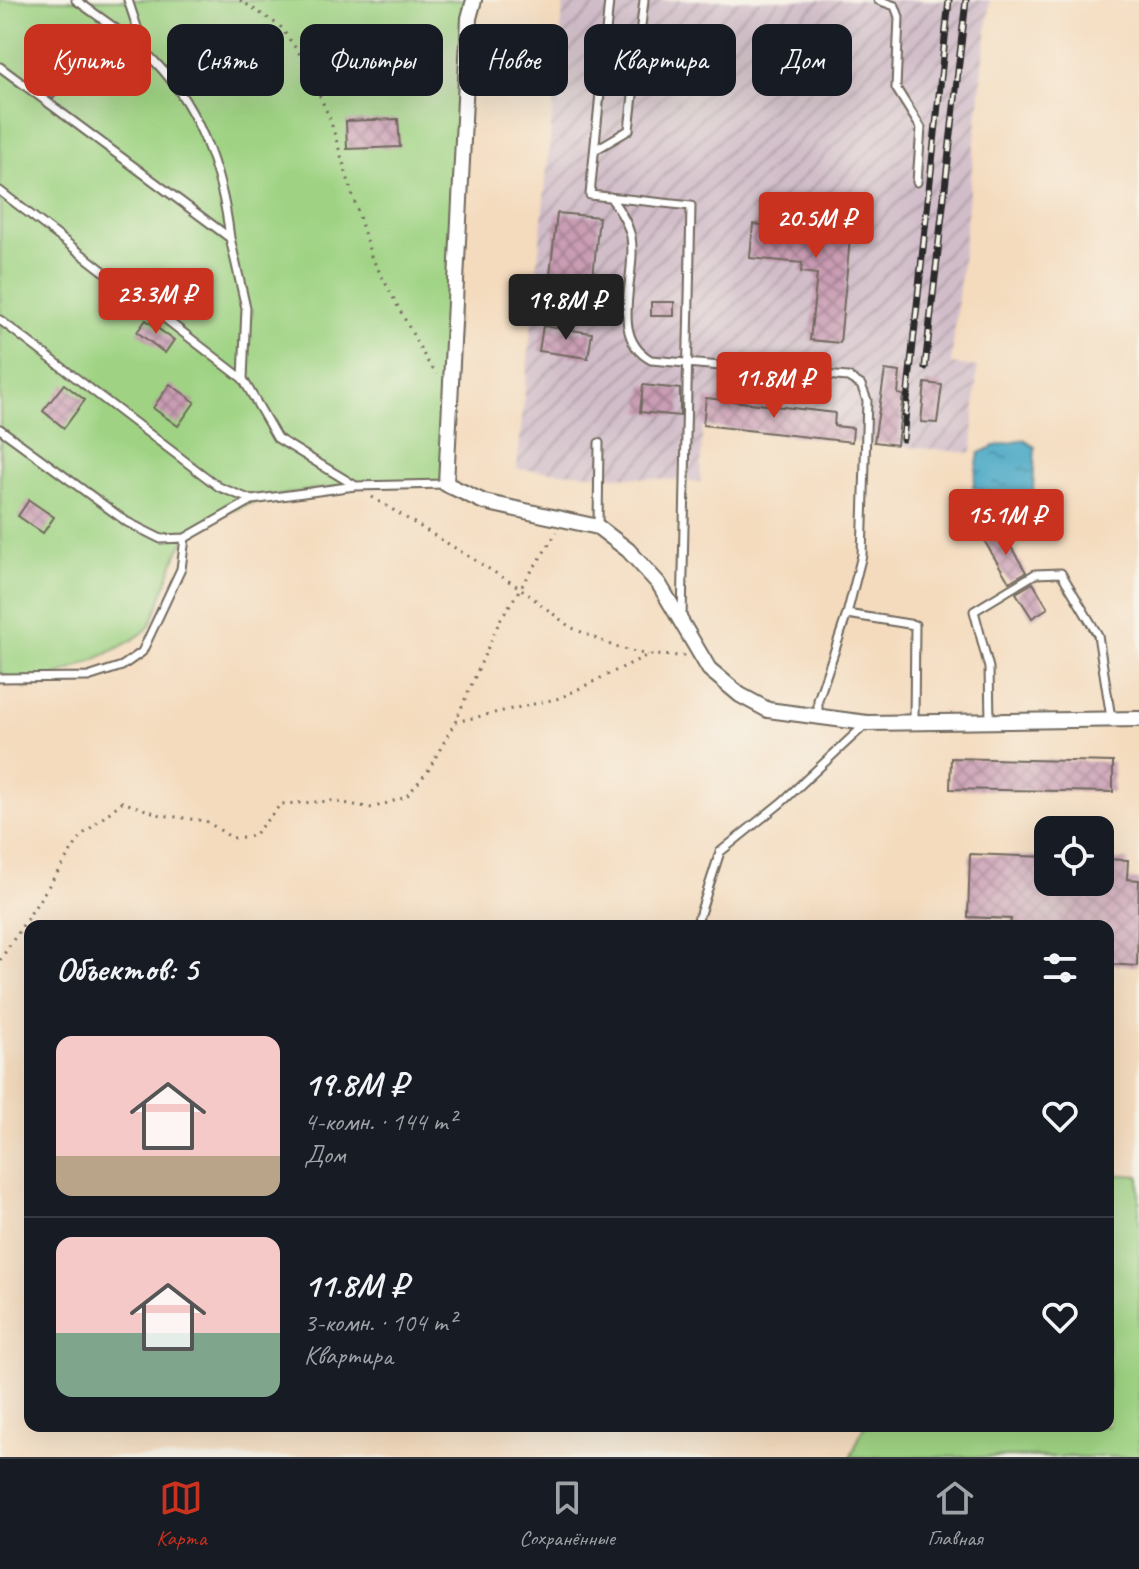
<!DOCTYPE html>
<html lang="ru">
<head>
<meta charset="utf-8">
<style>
	:root { --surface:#171b24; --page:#20242c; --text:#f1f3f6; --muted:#9ea1a6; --line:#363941; --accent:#c8321e }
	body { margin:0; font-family:Caveat,sans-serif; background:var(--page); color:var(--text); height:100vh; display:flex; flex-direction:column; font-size:30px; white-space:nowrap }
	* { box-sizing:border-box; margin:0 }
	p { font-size:26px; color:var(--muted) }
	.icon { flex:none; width:44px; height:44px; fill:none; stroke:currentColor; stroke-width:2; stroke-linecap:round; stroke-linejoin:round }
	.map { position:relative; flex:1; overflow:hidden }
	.details { position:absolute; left:24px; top:920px; width:1090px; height:512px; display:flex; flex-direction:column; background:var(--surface); border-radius:16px; box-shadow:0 8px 32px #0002 }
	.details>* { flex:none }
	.hud { position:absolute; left:24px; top:24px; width:1092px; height:72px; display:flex; gap:16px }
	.fabs { position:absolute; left:1034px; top:816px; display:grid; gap:16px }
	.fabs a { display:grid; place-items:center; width:80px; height:80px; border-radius:16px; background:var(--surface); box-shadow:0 8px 32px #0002; font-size:40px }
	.price { position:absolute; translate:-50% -68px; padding:0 18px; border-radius:8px; background:var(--accent); color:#fff; font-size:26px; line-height:52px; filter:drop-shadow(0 2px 4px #0008) }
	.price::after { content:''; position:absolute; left:50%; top:48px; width:24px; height:18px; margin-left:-12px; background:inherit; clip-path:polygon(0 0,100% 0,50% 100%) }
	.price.active { background:#222; color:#fff }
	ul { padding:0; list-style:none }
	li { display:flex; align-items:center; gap:24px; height:200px; padding:0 32px }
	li+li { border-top:2px solid var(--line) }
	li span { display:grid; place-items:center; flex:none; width:224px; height:160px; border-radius:16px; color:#555 }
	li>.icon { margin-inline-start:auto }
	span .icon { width:96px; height:96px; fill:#fffc; stroke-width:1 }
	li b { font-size:34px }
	h2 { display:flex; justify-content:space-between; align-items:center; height:96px; padding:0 32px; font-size:34px }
	.tag { padding:0 28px; border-radius:16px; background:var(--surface); box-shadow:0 8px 32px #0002; font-size:28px; line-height:72px }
	.tag.active { background:var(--accent); color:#fff }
	.menu { display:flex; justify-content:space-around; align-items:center; height:112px; border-top:2px solid var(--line); background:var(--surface); font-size:22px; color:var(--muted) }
	.menu a { display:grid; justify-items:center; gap:4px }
	.menu .active { color:var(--accent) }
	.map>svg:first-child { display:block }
	.industrial { fill:url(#industrial-furrows) }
	.green { fill:#9fd383; stroke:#657f57; stroke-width:2 }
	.water { fill:url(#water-ripples); stroke:#396978; stroke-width:2 }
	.building { fill:url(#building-cross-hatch) }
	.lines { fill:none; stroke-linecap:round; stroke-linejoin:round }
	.lane-casing { stroke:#71695e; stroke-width:11 }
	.street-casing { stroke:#71695e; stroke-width:18 }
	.path { stroke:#71695e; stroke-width:3; stroke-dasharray:2 6; stroke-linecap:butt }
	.lane { stroke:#fff; stroke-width:7 }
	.street { stroke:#fff; stroke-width:14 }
	.rail-casing { stroke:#2b2b2b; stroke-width:7 }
	.rail { stroke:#f7f3e8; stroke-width:4; stroke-dasharray:12; stroke-linecap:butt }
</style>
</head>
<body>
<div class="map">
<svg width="1139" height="1457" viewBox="0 0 1139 1457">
	<defs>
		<pattern id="industrial-furrows" width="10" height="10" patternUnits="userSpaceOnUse" patternTransform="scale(2)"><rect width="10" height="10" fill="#d1bdc9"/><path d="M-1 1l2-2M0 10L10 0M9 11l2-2" fill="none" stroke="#aa9aa3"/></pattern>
		<pattern id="water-ripples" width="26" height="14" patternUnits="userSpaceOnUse" patternTransform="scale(2)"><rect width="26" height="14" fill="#47a7c6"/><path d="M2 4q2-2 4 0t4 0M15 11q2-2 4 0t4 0" fill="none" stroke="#3b88a1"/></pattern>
		<pattern id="building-cross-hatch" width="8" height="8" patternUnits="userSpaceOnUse" patternTransform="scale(2)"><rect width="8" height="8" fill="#ca9db4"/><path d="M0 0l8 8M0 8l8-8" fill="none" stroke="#a48093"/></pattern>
	</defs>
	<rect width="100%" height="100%" fill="#f7f3e8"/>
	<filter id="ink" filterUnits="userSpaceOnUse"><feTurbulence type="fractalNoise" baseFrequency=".0125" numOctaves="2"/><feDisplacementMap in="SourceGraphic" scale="16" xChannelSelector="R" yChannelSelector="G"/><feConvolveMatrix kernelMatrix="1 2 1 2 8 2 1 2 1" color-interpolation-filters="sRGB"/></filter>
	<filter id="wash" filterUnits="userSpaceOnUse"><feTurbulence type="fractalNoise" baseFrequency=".006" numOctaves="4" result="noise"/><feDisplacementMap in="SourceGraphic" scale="32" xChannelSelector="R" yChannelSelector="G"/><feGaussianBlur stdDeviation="1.8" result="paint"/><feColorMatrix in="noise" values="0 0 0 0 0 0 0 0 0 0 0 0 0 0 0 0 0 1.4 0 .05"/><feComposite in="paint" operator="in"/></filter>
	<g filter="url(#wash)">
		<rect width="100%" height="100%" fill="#f4dbbe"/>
		<path class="industrial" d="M564 0H990L951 364 977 367 972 453 703 427 700 482 517 469Z"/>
		<path class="green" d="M0 0H474L446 484C360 486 260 481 188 536 174 547 161 607 150 625 138 645 50 678 25 688L0 672Z
			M1108 1174 1139 1176V1457H851L864 1426H1108Z"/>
		<path class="water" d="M1024 440 1035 447 1033 493 1003 497 973 487 979 453 995 446Z"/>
		<g id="blocks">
			<path class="building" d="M44 70 64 85 53 99 33 84Z
				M398 119 400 147 347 149 346 121Z
				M823 194 854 197 840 343 810 340 817 274 801 272 802 263 750 258 753 224 820 231Z
				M557 213 599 217 591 297 548 292Z
				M651 302H674V316H651Z
				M146 320 174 340 165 353 137 332Z
				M543 326 592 333 588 358 539 351Z
				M885 370 900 372 898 394 903 395 897 445 874 442Z
				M925 383 942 385 937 423 921 422Z
				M64 384 85 400 64 428 43 411Z
				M170 384 195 402 178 426 153 408Z
				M643 385 680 389V416L640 412Z
				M706 398 835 413 834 426 853 428 852 442 703 425Z
				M29 500 54 517 43 533 18 516Z
				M1002 532 1026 572 1009 582 985 542Z
				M1033 583 1048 608 1032 618 1016 593Z
				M951 758 1113 762V792L950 789Z
				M970 854 1048 857V882H1100V859L1128 860 1127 879 1139 880 1137 966 1108 964V926H1010L1011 919 968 917Z"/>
		</g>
	</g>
	<g filter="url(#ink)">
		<use href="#blocks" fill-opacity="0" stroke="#71695e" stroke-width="2"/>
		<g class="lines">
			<g class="lane-casing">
				<path id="lane" d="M76 0C99 17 124 33 145 52 197 99 222 170 230 238
					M128 0 145 51
					M878 0 895 6 899 17 896 88 921 128 917 182
					M609 1 590 195 691 206 682 618
					M0 67 230 238 246 308 243 379
					M595 150 629 130 644 0
					M0 191 243 379 277 438 354 485
					M610 197C619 209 628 222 631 237 638 277 607 336 651 360L848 377 861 385 867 400 862 555 847 614
					M0 320 219 487 252 500
					M0 429 127 522 161 539 185 538 252 500 355 486 446 484
					M598 527 599 443
					M0 678 88 677 122 666 142 652 181 569 185 538
					M818 717V700L847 614 915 625 914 721
					M990 721 989 668 974 611 1035 574 1061 573 1098 635 1111 718
					M696 926 720 852 782 802 867 723"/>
			</g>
			<g class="street-casing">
				<path id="street" d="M474 0 469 18 446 484 484 502 598 527 628 550 659 584 709 669 740 695 768 710 867 723 1139 719"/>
			</g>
			<path class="path" d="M240 0 280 26 304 60 330 119 371 256 427 361 437 374
				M372 497 520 588 570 627 615 647 648 655
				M455 722 500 620 557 532
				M0 960 82 835 122 802 161 815 206 821 232 838 253 836 281 804 332 801 372 808 406 797 428 771 455 722 560 698 648 655 686 656"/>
			<use href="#lane" class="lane"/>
			<use href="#street" class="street"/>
			<g class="rail-casing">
				<path id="rail" d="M925 367 966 0
					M903 439 949 0"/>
			</g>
			<use href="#rail" class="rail"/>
		</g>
	</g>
</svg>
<div class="fabs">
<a><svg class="icon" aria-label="locate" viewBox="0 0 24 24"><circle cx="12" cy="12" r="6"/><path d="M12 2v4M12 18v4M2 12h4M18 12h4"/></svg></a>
</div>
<b class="price" style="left:816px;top:260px">20.5M ₽</b>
<b class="price" style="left:156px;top:336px">23.3M ₽</b>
<b class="price active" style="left:566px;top:342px">19.8M ₽</b>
<b class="price" style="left:774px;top:420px">11.8M ₽</b>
<b class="price" style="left:1006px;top:557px">15.1M ₽</b>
<div class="hud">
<a class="tag active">Купить</a>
<a class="tag">Снять</a>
<a class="tag">Фильтры</a>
<a class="tag">Новое</a>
<a class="tag">Квартира</a>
<a class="tag">Дом</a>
</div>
<section class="details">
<h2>Объектов: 5<svg class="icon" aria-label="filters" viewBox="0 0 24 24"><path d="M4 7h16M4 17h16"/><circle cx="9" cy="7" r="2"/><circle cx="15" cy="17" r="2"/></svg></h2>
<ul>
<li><span style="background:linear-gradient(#f6c9c9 75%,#b9a48a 0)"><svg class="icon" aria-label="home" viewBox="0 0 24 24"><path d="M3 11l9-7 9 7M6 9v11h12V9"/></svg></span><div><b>19.8M ₽</b><p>4-комн. · 144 m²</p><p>Дом</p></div><svg class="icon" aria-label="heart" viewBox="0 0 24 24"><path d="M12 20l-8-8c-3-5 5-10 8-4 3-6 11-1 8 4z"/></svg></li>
<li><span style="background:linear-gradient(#f6c9c9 60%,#7fa58c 0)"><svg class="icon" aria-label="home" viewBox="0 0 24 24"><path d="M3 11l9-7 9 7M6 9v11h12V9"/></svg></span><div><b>11.8M ₽</b><p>3-комн. · 104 m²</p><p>Квартира</p></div><svg class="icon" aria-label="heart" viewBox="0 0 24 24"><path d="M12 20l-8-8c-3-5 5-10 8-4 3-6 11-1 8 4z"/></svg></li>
</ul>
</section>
</div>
<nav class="menu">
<a class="active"><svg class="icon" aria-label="map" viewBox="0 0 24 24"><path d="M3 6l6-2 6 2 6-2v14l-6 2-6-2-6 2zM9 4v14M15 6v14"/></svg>Карта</a>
<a><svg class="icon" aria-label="saved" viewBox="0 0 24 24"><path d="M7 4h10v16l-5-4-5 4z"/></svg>Сохранённые</a>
<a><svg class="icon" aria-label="home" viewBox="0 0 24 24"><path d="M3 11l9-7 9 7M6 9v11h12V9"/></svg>Главная</a>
</nav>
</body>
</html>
